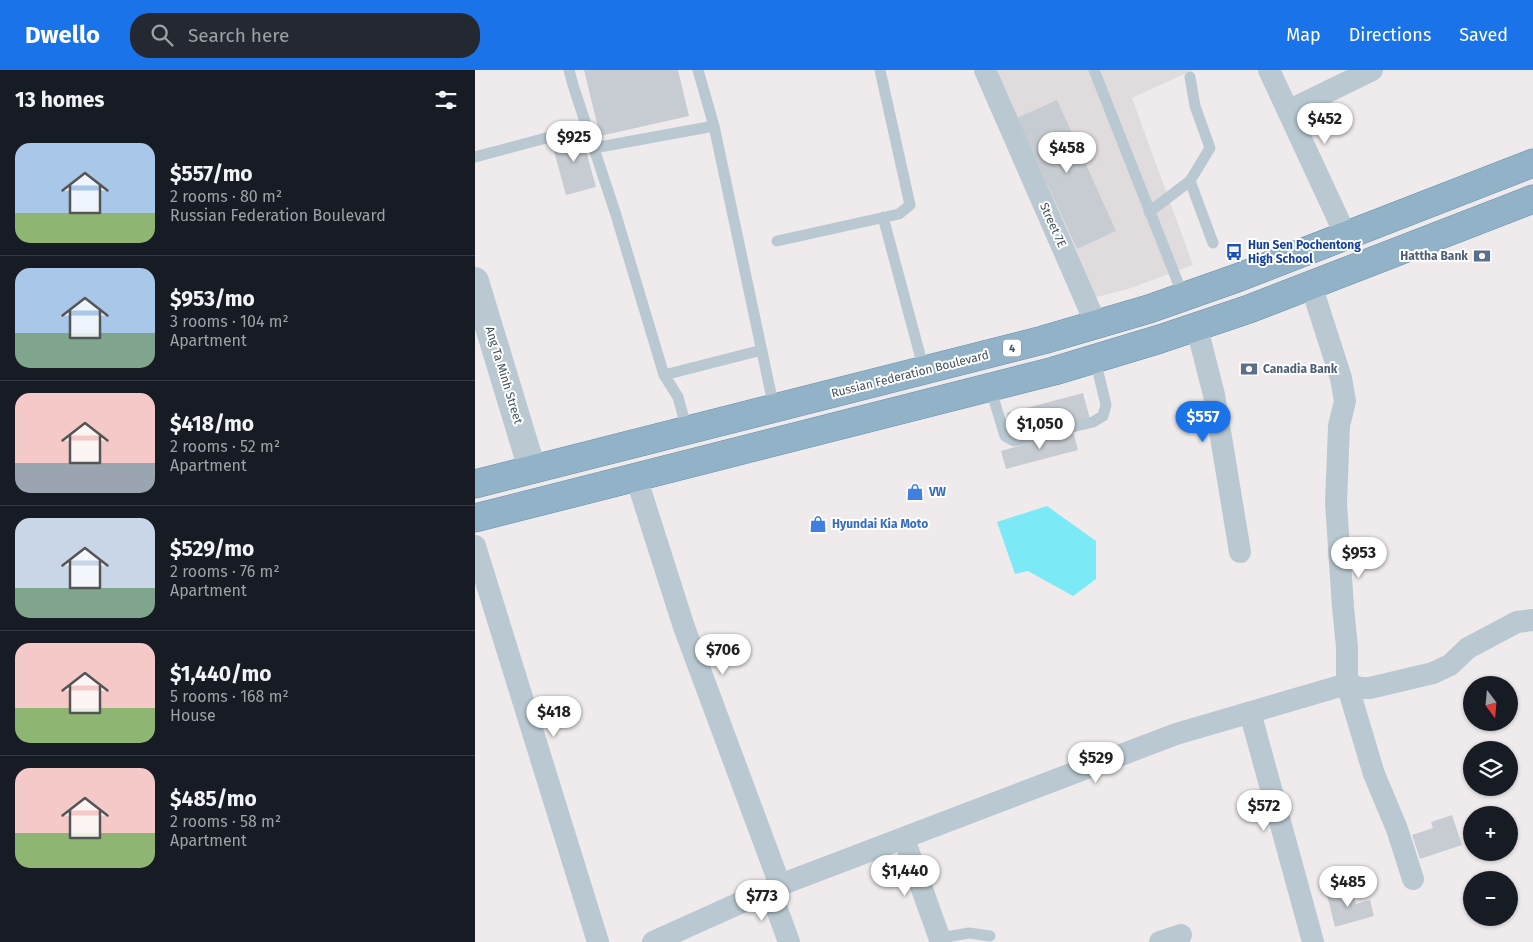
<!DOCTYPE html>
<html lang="en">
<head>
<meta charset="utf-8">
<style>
	:root { --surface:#171b24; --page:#242831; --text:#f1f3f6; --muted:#9ea1a6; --line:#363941; --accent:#1a73e8 }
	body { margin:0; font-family:"Fira Sans",sans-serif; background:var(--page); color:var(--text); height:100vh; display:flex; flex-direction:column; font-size:19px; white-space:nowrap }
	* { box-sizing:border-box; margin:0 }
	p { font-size:16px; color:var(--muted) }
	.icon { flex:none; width:28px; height:28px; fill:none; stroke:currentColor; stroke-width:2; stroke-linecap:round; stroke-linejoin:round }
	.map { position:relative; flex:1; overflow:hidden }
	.sheet { display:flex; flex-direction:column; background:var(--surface); width:475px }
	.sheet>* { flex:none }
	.needle { width:32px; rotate:164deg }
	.buttons { position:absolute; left:988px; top:606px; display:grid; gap:10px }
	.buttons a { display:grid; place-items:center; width:55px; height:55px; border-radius:50%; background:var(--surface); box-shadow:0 1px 4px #0004; font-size:25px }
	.price { position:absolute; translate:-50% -42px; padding:0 11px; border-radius:18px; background:#fff; color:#222; font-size:16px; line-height:32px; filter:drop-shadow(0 1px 2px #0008) }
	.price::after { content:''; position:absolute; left:50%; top:30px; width:15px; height:11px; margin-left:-8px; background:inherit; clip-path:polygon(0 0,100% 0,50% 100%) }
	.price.on { background:var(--accent); color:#fff }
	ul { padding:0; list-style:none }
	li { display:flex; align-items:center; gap:15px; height:125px; padding:0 15px }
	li+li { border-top:1px solid var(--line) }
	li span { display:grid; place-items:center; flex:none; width:140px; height:100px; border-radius:15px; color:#555 }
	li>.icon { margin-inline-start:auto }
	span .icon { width:60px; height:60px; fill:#fffc; stroke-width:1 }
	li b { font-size:21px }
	h2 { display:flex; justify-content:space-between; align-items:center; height:60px; padding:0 15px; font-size:21px }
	header { display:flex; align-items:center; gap:30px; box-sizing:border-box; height:70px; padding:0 25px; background:var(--accent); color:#fff }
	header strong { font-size:24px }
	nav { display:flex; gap:28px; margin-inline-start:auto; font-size:18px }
	.search { width:350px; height:45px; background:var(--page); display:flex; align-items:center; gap:12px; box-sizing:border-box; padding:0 18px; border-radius:20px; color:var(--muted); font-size:19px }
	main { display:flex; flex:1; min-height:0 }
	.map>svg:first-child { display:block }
	.education { fill:#e0dcde }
	.water { fill:#7be9f6 }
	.building { fill:#c7ccd2 }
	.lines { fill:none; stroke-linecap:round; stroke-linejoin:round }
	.trunk-casing { stroke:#6890ae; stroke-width:29 }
	.service { stroke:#bac9d1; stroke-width:11 }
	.minor { stroke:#bac9d1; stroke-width:22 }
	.tertiary { stroke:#bac9d1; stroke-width:28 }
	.trunk { stroke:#92b2c8; stroke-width:28 }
	.labels { text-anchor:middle; stroke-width:4; stroke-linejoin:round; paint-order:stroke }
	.shield { fill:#fff; stroke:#7b868c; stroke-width:1 }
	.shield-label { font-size:11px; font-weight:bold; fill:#42525b }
	.street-label { font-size:12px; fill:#42525b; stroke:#fff }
	.transit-label { font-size:12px; font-weight:bold; fill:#164399; stroke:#fff; text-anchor:start }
	.service-label { font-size:12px; font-weight:bold; fill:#4e5e75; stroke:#fff; text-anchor:end }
	.shop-label { font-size:12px; font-weight:bold; fill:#366cbe; stroke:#fff; text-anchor:start }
</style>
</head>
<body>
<header>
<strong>Dwello</strong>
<div class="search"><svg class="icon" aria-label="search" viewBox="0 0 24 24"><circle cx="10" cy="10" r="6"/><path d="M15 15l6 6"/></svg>Search here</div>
<nav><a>Map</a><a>Directions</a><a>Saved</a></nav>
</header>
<main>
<section class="sheet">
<h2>13 homes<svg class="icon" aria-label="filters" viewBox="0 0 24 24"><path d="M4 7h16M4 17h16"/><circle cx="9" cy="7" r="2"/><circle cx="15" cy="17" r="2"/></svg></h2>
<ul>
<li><span style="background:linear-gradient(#a9c7e8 70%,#8fb573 0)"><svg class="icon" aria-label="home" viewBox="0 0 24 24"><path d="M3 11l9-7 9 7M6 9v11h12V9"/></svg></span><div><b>$557/mo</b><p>2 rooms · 80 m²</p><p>Russian Federation Boulevard</p></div></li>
<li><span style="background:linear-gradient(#a9c7e8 65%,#7fa58c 0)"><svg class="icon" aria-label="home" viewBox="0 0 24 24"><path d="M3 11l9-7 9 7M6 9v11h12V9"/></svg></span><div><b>$953/mo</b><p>3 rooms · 104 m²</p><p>Apartment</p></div></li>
<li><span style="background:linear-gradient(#f6c9c9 70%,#9aa5b1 0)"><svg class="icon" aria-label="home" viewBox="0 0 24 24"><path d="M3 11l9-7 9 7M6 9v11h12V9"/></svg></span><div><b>$418/mo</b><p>2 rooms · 52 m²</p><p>Apartment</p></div></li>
<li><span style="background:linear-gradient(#c9d6e8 70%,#7fa58c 0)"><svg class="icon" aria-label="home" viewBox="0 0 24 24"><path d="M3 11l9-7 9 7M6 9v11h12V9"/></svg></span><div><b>$529/mo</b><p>2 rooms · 76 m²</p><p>Apartment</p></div></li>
<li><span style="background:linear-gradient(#f6c9c9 65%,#8fb573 0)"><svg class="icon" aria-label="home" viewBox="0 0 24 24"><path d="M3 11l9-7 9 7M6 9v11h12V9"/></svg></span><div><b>$1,440/mo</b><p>5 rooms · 168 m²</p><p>House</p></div></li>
<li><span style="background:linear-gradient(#f6c9c9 65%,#8fb573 0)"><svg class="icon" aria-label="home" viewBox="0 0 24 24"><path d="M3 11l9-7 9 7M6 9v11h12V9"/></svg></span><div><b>$485/mo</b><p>2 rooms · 58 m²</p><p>Apartment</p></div></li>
</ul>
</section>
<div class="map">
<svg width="1058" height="872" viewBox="0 0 1058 872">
	<rect width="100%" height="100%" fill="#efebec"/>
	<path class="education" d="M519 0H718L657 28 718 195 653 219 614 229Z"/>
	<path class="water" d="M572 436 621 471V509L598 526 553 501 540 504 522 452Z"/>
	<path class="building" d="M109 0H203L214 46 125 66Z
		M582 30 641 161 602 179 542 48Z
		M105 59 121 117 91 125 77 74 90 70 89 64Z
		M608 323 615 349 539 370 532 343Z
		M598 361 603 380 531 399 526 381Z
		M977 745 987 775 945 789 937 765 958 758 956 752Z
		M877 819 881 834 895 830 899 846 860 857 852 825Z"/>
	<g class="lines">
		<g class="trunk-casing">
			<path id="trunk" d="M0 414 568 270 674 239 762 208 1058 93
				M0 448 579 301 685 269 774 239 1058 129"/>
		</g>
		<path class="service" d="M94 0 98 15 141 145 189 305 203 327 212 360
			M223 0 239 56 299 338
			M619 0 709 228
			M119 78 239 56
			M0 87 112 57
			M715 111 738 173
			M674 142 715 111 735 78 720 36 715 7
			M408 147 449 300
			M302 171 424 144 435 135 405 0
			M189 305 287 280
			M515 317 530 366 539 371 618 352 628 346 631 335 620 289
			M465 868 494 863 515 866"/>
		<path class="minor" d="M510 0 621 254
			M794 0 871 166
			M813 41 897 0
			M836 215 866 308 870 331 864 356 861 433 868 537 872 577V614L899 704 922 759 938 809
			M722 258 739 325 765 482
			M161 407 209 557 305 815
			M0 476 123 872
			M775 642 838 872
			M429 769 466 872
			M295 820 314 872
			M178 872 305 815 701 664 872 614 886 618H895L958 603 975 595 993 578 1042 552 1058 550
			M685 872 706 865"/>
		<path class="tertiary" d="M0 211 57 399"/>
		<use href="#trunk" class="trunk"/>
	</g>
	<defs>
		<g id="bus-bare" transform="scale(1.35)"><path d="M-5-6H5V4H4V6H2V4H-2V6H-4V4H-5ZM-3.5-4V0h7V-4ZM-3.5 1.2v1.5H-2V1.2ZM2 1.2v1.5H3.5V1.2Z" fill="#1a4fb4" stroke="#fff" stroke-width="2.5" paint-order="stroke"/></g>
		<g id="bank-bare" transform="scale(1.35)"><path d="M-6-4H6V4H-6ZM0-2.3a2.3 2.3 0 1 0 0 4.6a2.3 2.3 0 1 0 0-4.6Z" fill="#5c6f8a" stroke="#fff" stroke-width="2.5" paint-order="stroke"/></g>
		<g id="shop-bare" transform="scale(1.35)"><path d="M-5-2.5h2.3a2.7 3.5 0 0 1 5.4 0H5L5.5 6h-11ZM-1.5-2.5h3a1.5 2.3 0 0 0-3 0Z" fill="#3f7fe0" stroke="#fff" stroke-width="2.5" paint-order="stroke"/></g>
	</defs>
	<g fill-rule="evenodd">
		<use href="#bus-bare" x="759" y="182"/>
		<use href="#bank-bare" x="1007" y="186"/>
		<use href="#bank-bare" x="774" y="299"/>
		<use href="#shop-bare" x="440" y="422"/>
		<use href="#shop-bare" x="343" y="454"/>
	</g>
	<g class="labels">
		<rect class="shield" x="528" y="269.5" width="18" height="17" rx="4"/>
		<g class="shield-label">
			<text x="537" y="282">4</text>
		</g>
		<g class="street-label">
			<text transform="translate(578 155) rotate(66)" y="4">Street 7E</text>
			<text transform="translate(435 304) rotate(-14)" y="4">Russian Federation Boulevard</text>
			<text transform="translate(29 305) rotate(73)" y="4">Ang Ta Minh Street</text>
		</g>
		<g class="transit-label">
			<text x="773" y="179">Hun Sen Pochentong<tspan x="773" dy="14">High School</tspan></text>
		</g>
		<g class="service-label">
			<text x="993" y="190">Hattha Bank</text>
			<text x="788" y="303" text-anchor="start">Canadia Bank</text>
		</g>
		<g class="shop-label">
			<text x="454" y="426">VW</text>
			<text x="357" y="458">Hyundai Kia Moto</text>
		</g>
	</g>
</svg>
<div class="buttons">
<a><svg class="needle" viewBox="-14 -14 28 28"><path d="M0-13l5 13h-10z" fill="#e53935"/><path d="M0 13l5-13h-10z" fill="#9ea1a6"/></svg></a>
<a><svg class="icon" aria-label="layers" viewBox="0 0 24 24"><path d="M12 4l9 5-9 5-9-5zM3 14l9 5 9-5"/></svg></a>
<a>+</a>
<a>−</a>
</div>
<b class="price" style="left:850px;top:75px">$452</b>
<b class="price" style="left:99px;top:93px">$925</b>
<b class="price" style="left:592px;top:104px">$458</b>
<b class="price on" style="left:728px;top:373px">$557</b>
<b class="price" style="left:565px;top:380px">$1,050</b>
<b class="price" style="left:884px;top:509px">$953</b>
<b class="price" style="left:248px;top:606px">$706</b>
<b class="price" style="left:79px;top:668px">$418</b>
<b class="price" style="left:621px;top:714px">$529</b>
<b class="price" style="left:789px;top:762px">$572</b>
<b class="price" style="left:430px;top:827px">$1,440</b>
<b class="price" style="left:873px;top:838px">$485</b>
<b class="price" style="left:287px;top:852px">$773</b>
</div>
</main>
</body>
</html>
